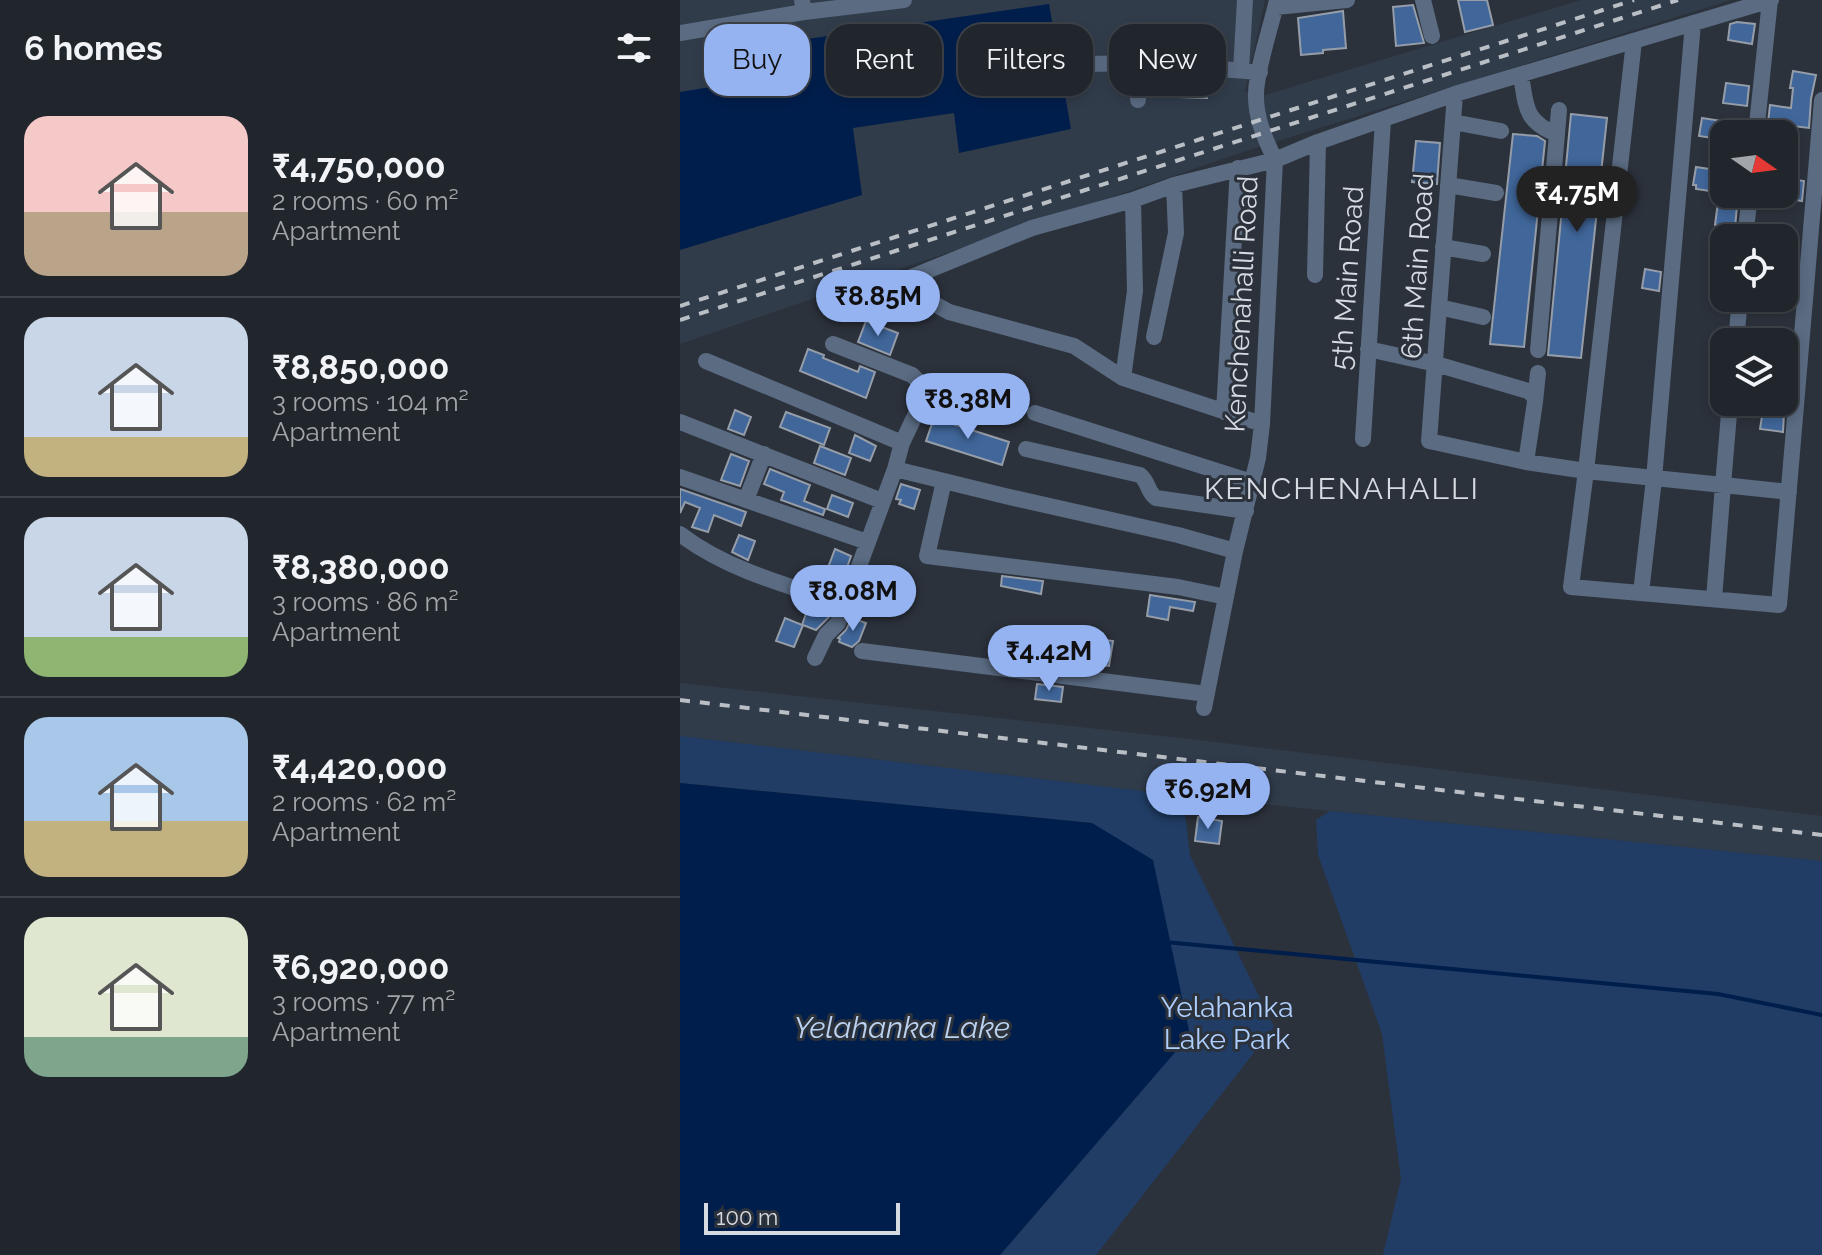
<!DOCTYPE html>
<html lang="en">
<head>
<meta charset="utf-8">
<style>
	:root { --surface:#21262d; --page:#292e35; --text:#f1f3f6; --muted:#a2a5aa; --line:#3e4349; --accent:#95b2f1 }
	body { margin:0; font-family:Raleway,sans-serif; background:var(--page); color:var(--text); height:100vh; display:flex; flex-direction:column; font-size:30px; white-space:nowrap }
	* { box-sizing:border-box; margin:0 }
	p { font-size:26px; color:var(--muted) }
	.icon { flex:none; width:44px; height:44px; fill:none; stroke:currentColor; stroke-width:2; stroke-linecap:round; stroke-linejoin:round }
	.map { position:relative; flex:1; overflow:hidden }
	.drawer { display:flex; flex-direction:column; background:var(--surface); width:680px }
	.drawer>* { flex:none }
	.top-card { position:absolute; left:24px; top:24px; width:760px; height:72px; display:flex; gap:16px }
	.needle { width:52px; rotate:104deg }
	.buttons { position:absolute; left:1030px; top:120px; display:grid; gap:16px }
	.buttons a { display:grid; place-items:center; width:88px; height:88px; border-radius:16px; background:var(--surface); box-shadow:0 4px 12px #0003,0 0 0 2px var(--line); font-size:40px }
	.scale { position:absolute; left:24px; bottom:20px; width:196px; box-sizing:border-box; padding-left:8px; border:4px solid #d6dae1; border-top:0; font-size:22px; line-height:28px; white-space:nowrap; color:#d6dae1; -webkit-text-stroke:6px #2c323c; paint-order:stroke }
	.price { position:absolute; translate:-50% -68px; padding:0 18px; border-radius:28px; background:var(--accent); color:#111; font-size:26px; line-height:52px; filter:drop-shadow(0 2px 4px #0008) }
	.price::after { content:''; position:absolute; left:50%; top:48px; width:24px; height:18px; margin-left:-12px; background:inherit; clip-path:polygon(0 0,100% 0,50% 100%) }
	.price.active { background:#222; color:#fff }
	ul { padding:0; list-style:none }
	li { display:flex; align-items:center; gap:24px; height:200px; padding:0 24px }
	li+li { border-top:2px solid var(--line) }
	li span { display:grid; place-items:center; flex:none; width:224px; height:160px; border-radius:24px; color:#555 }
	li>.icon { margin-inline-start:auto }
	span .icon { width:96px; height:96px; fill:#fffc; stroke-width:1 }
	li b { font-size:34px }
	h2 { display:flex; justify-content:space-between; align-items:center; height:96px; padding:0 24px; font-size:34px }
	.tag { padding:0 28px; border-radius:24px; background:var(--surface); box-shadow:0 4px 12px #0003,0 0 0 2px var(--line); font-size:28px; line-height:72px }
	.tag.active { background:var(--accent); color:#111 }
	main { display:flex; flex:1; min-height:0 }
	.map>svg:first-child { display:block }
	.built { fill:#313c4b }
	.green { fill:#213d65 }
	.water { fill:#001e4c }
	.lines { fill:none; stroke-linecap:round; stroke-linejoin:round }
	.stream { stroke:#001e4c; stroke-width:4 }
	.building { fill:#40669a; stroke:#959da9; stroke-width:2 }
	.minor { stroke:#5a6b82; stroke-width:16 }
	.rail { stroke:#babfc6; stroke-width:4; stroke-dasharray:10 10; stroke-linecap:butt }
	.labels { text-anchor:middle; stroke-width:6; stroke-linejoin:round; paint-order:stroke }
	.street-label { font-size:28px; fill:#d6dae1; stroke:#2c323c }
	.park-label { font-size:28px; fill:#afd0ff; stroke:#2c323c }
	.neighbourhood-label { font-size:30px; letter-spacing:2px; fill:#d6dae1; stroke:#2c323c }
	.water-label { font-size:30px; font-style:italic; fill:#bbd1f0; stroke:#2c323c }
</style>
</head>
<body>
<main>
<section class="drawer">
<h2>6 homes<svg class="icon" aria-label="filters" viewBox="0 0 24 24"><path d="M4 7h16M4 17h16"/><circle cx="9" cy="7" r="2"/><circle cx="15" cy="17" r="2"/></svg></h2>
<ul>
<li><span style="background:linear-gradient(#f6c9c9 60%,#b9a48a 0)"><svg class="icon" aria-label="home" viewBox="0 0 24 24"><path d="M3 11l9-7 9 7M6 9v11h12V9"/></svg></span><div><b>₹4,750,000</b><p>2 rooms · 60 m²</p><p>Apartment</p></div></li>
<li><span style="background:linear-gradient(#c9d6e8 75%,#c2b280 0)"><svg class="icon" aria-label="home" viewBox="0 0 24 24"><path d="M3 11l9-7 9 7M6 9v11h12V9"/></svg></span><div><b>₹8,850,000</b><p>3 rooms · 104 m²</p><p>Apartment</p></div></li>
<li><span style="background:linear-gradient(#c9d6e8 75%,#8fb573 0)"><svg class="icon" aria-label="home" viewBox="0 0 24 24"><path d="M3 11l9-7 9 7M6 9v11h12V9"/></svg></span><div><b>₹8,380,000</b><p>3 rooms · 86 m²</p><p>Apartment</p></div></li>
<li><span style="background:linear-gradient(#a9c7e8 65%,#c2b280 0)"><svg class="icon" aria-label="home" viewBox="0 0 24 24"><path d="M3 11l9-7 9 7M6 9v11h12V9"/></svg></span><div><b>₹4,420,000</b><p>2 rooms · 62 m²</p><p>Apartment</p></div></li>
<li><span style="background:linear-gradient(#dfe7d0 75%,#7fa58c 0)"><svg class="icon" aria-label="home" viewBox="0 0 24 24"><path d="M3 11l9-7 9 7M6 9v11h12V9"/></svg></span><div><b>₹6,920,000</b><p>3 rooms · 77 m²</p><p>Apartment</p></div></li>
</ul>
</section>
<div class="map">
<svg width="1142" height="1255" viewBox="0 0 1142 1255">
	<rect width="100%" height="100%" fill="#2c323c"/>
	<path class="built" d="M0 0H585L565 92 585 95 901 0H1051L572 149 0 344Z
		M0 683 518 740 1142 816V861L503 796 0 736Z"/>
	<path class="green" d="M0 736 503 796 510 855 594 1027 416 1255H320L509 1035 412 823 0 783Z
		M650 811 1142 861V1255H703L721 1179 702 1034 638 855 636 820Z"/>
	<path class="water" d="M369 4 391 129 279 153 274 113 173 128 182 195 0 250V92L37 86 74 77 71 47Z
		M0 783 412 823 473 860 510 1035 320 1255H0Z"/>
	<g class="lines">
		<path class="stream" d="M485 942 1038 994 1142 1015"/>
	</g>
	<path class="building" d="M778 0H807L813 25 785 32Z
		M733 5 744 43 716 46 713 7Z
		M663 11 666 48 643 50V53L621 55 618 18Z
		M1057 22 1075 24 1072 44 1048 40 1050 24Z
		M1113 71 1136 75 1131 99 1129 128 1088 123 1090 105 1111 108 1113 88H1110Z
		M469 75 527 79V98L469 96Z
		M1046 83 1069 86 1067 106 1043 103Z
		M891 114 927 118 901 358 868 355Z
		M1022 118 1042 121 1040 139 1019 136Z
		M833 134 857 136 865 141 844 347 810 344Z
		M736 141 760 143 757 184 732 182Z
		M1016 167 1044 171V193L1016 189V185H1013Z
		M1104 178 1124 181 1122 201 1104 198Z
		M1039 194H1058L1055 228 1035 225Z
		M1104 248 1118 250 1115 286 1104 284Z
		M965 269 981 272 979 291 962 288Z
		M186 321 218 333 210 355 178 342Z
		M128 349 144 355 143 358 178 372 180 366 195 372 186 398 120 371Z
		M55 410 71 417 64 435 48 429Z
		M1083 410 1104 413 1103 432 1080 429Z
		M106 412 150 428 144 445 100 427Z
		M254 418 329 442 322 465 246 441Z
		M175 435 196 446 190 461 169 453Z
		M140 446 171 458 165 475 134 463Z
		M51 454 69 461 60 486 41 480Z
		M90 469 130 485 124 501 145 509 143 515 101 500 104 492 84 484Z
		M221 484 240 490 234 509 219 504 221 500 216 499Z
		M0 489 66 512 61 526 34 515 28 532 12 527 20 508 5 502 0 513Z
		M152 495 173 503 168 517 147 509Z
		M59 535 75 541 68 560 52 552Z
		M155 549 171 556 163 579 146 573Z
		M322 576 363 581 361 594 321 586Z
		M470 595 515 602 513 611 490 607 488 620 467 616Z
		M129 605 150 613 149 617 136 630 123 625 114 647 96 641 105 618 122 625Z
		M172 618 186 623 179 641 172 647 159 642 160 639 158 638 166 630Z
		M364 631 433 641 429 666 360 658Z
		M357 684 383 687 381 702 355 699Z
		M518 817 542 821 539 844 515 841Z"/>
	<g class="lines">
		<path class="minor" d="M122 0 124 12 224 0
			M743 0 752 36
			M596 7 667 0
			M0 33 124 12
			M954 41 906 471 891 587 1099 605 1142 100
			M407 64 458 63 580 72
			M561 70 565 0
			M841 75C846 105 844 122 877 134L858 350
			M775 94 749 441 846 462 906 471 1043 485 1034 599
			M458 100V63
			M773 122 821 131
			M877 134 879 110
			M1076 134 1090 0
			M768 185 816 193
			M1065 238 1070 194
			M763 247 803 254
			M635 275 638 142
			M759 307 803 317
			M474 337 496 233 494 185
			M1056 342 1060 298
			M153 344 232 375 245 388 241 403 222 443
			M688 349 756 364 848 391 854 396 855 402 846 462
			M26 361 222 443 215 469
			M443 378 455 291 453 200
			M242 397C272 408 274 413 292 384
			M855 402 858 373
			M1050 402 1043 485 1109 492
			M544 412 558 168
			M355 413 572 482
			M0 422 202 501
			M582 424 443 378 394 346 269 312 217 283 352 228 453 200 494 185 595 160 638 142 775 94 1091 0
			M683 439 703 120
			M346 449 460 475C469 482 467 492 476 498L566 511
			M0 477 187 542
			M264 481 247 556 498 587 546 597
			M66 500 84 454
			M0 534C47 570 109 586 165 604
			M961 593 974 479 1013 23
			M182 651 527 694
			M135 658 146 635 158 623 215 469 325 496 498 535 555 551
			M524 708 555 551 578 458 582 424 595 160C585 139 575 117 576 93 577 67 591 27 597 0"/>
		<path class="rail" d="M0 306 954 0
			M0 320 998 0
			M0 700 1142 835"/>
	</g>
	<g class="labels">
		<g class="street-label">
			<text transform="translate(737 266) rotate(-86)" y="10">6th Main Road</text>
			<text transform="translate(667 278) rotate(-86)" y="10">5th Main Road</text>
			<text transform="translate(561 304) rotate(-87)" y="10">Kenchenahalli Road</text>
		</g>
		<g class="park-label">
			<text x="547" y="1017">Yelahanka<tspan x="547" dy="32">Lake Park</tspan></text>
		</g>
		<g class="neighbourhood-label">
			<text x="662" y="499">KENCHENAHALLI</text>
		</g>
		<g class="water-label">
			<text x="222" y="1038">Yelahanka Lake</text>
		</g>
	</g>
</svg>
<div class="buttons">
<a><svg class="needle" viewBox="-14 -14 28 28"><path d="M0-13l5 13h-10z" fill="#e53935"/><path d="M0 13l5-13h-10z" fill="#a2a5aa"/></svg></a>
<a><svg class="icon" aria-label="locate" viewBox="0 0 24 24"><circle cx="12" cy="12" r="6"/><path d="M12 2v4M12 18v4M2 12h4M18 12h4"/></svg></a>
<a><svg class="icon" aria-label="layers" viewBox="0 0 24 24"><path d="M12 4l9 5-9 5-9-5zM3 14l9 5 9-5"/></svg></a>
</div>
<div class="scale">100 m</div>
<b class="price active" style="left:897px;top:234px">₹4.75M</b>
<b class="price" style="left:198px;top:338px">₹8.85M</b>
<b class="price" style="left:288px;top:441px">₹8.38M</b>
<b class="price" style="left:173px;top:633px">₹8.08M</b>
<b class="price" style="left:369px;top:693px">₹4.42M</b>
<b class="price" style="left:528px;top:831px">₹6.92M</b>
<div class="top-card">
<a class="tag active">Buy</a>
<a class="tag">Rent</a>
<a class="tag">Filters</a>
<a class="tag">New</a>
</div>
</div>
</main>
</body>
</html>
